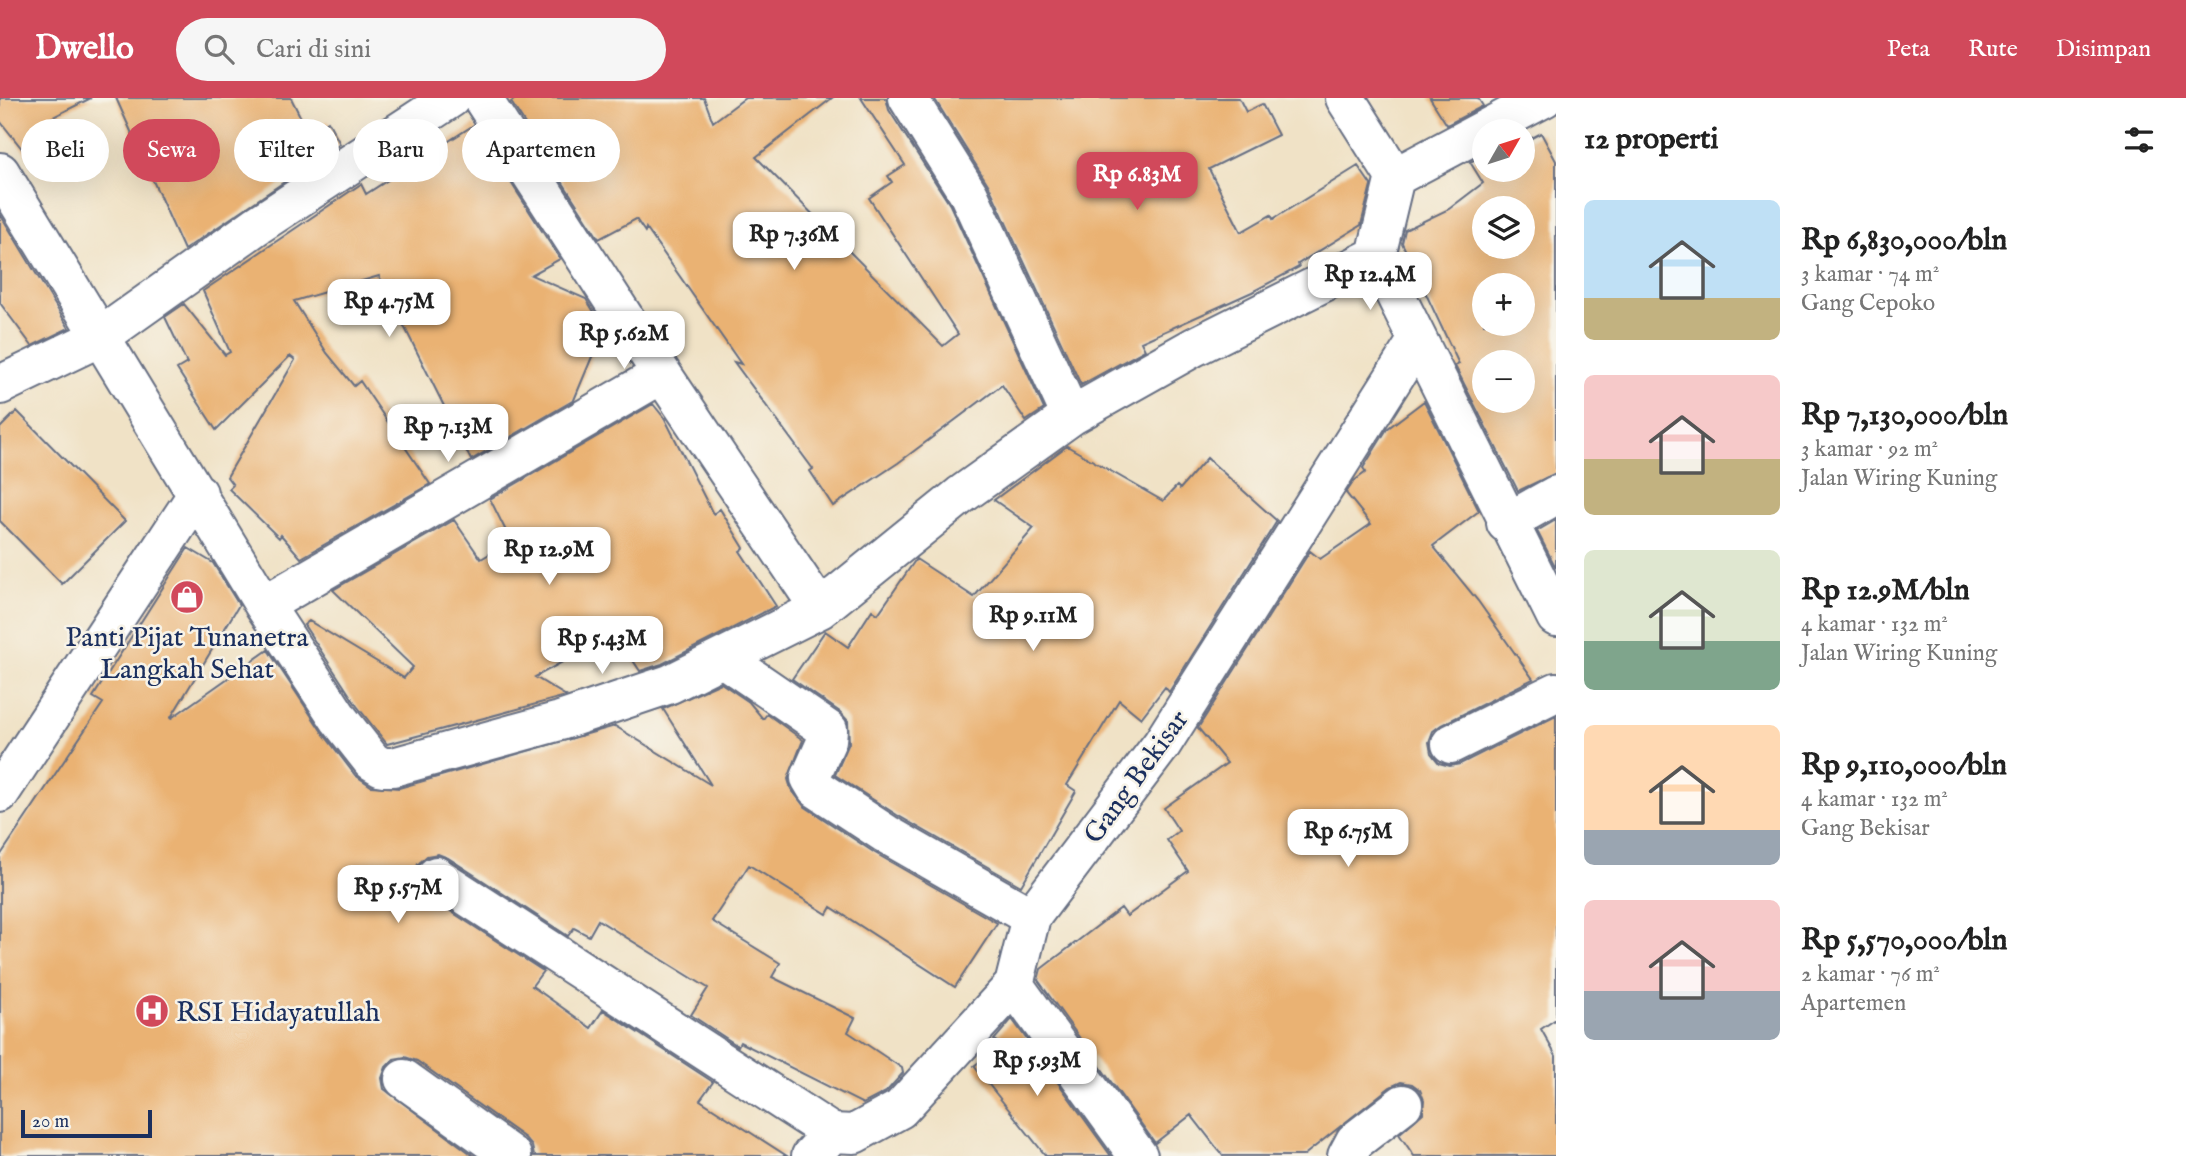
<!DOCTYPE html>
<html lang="id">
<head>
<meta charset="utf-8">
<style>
	:root { --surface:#fff; --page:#f6f6f6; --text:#222; --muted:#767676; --accent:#d1495b }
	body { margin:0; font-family:"IM FELL English",serif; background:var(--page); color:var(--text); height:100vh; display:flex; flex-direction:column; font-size:26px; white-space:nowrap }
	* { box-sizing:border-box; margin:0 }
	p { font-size:23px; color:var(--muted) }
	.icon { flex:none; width:38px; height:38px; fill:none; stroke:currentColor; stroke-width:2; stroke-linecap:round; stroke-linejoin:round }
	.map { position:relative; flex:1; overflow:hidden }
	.sheet { display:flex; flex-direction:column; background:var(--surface); width:630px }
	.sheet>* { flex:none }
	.top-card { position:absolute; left:21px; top:21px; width:665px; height:63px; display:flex; gap:14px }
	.needle { width:46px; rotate:51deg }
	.buttons { position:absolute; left:1472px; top:21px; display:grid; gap:14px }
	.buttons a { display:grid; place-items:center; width:63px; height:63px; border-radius:50%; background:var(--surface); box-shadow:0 7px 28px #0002; font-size:35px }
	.scale { position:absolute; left:21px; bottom:18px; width:131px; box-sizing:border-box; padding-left:7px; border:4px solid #1b2f5e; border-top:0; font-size:19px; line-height:24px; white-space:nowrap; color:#1b2f5e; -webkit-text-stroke:5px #f7f3e8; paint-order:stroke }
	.price { position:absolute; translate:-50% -60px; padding:0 16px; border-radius:14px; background:#fff; color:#222; font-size:23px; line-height:46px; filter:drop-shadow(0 2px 4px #0008) }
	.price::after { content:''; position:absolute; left:50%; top:42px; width:21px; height:16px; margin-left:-10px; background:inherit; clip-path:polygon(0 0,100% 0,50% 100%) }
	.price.selected { background:var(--accent); color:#fff }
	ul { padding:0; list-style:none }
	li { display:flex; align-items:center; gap:21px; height:175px; padding:0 28px }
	li span { display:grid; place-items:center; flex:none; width:196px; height:140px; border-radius:10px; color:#555 }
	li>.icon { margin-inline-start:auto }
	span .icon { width:84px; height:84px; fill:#fffc; stroke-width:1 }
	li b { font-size:30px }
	h2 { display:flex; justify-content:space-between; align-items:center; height:84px; padding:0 28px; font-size:30px }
	.pill { padding:0 24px; border-radius:32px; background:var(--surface); box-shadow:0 7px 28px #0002; font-size:24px; line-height:63px }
	.pill.selected { background:var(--accent); color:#fff }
	header { display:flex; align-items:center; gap:42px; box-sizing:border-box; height:98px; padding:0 35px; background:var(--accent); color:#fff }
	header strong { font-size:33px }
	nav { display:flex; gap:38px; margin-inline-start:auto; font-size:24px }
	.search { width:490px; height:63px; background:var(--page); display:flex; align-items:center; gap:18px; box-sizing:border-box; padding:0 24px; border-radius:38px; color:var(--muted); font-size:26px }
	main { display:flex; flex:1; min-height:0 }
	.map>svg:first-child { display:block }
	.building { fill:#eab273; fill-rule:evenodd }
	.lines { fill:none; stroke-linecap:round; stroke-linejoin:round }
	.street-casing { stroke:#666e82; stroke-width:42 }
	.street { stroke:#fff; stroke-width:38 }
	.labels { text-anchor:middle; stroke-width:5; stroke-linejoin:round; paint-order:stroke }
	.poi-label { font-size:28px; fill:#1b2f5e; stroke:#f7f3e8 }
	.street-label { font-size:28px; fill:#1b2f5e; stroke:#f7f3e8 }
</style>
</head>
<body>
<header>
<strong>Dwello</strong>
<div class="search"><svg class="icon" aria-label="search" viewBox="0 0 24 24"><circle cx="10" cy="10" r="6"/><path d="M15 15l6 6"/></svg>Cari di sini</div>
<nav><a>Peta</a><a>Rute</a><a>Disimpan</a></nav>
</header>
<main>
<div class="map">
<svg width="1556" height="1058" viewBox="0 0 1556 1058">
	<rect width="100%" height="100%" fill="#f7f3e8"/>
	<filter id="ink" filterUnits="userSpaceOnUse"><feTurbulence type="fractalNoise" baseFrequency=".0143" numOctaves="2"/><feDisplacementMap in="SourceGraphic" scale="14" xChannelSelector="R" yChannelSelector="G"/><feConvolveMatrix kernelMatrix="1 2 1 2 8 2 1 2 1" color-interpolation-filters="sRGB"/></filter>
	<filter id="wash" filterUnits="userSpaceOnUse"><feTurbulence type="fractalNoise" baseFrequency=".00686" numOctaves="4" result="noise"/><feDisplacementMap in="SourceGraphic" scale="28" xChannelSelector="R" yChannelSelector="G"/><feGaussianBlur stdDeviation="1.57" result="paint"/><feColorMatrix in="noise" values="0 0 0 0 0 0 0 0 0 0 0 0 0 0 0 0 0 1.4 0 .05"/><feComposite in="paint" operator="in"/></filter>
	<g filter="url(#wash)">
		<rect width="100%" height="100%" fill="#f0e2c6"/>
		<g id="blocks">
			<path class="building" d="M0 0H91L43 24 53 37 27 57 0 23Z
				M116 0H291L308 34 328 23 340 46 184 152Z
				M517 0H704L713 24 745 0H832L756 59 943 248 958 236 869 100 892 84 888 78 905 67 861 0H886L889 12 950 107 1044 311 1026 323 1002 287 898 365 833 408 810 373 813 371 734 264 741 266 646 130 645 134 636 121 599 141 511 4Z
				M934 0H1239L1246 14 1262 6 1278 37 1209 71 1241 134 1271 117 1273 121 1358 68 1371 87 1361 127 1298 166 1299 169 1252 194 1141 244 1145 252 1081 287 989 88Z
				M1430 0H1478L1483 8 1447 27Z
				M474 27 560 161 531 177 586 201 604 230 574 302 471 362 379 178 294 203 327 255 354 288 360 283 430 386 301 460 281 437 279 440 229 391 233 387 227 379 295 262 290 258 216 332 177 271 187 265 165 219 184 206 225 257 230 254 203 193 361 86 366 96Z
				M1541 35 1556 63V375L1518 393 1455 268 1459 266 1402 145 1405 132 1449 111 1483 85 1470 64 1484 57V72H1522V45ZM1484 110H1522V149H1484ZM1484 187H1522V226H1484ZM1484 264H1522V303H1484Z
				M0 116 69 230 32 248 0 205Z
				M1424 303 1479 413 1433 448 1478 503 1533 581 1441 627 1433 633 1429 644 1431 655 1439 665 1450 668 1460 666 1556 618V921L1541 931 1556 958V1058H1414L1399 1036 1423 1015 1424 1002 1420 992 1412 986 1401 984 1390 989 1303 1058H1223L1191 1017 1155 1045 1038 882 1041 871 1121 810 1127 818 1188 773 1167 742 1179 733 1164 710 1227 665 1198 630 1310 453 1320 461 1371 426 1346 395 1354 383 1366 374 1363 370 1387 331Z
				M653 306 665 321 713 416 720 411 744 450 740 453 776 508 662 566 640 573 615 535 535 579 566 598 387 646 357 608 304 527 309 523 404 580 413 569 333 492 454 422 481 461 511 443 490 401Z
				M17 313 125 423 62 486 0 423V330Z
				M1067 348 1163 403 1177 388 1180 391 1207 360 1277 423 1169 594 1165 589 1141 620 1119 602 1067 687 1076 693 1021 788 897 717 835 677 849 645 848 623 840 614 792 581 825 533 848 549 872 512 878 516 916 461 974 499 1034 430 994 402Z
				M1556 422V470L1537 433Z
				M188 450 213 465 239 507 170 621 268 552 322 634 355 677 371 688 399 690 615 628 711 687 663 611 721 585 749 604 763 621 767 616 803 642 788 681 791 691 804 708 875 755 997 825 955 889 831 809 827 816 749 767 712 823 780 865 772 879 855 920 848 934 902 970 903 975 886 994 863 1006 740 944 738 948 691 917 708 890 598 822 589 838 574 830 568 838 448 760 438 756 427 758 418 766 414 776 417 788 424 796 543 873 532 888 591 930 603 912 713 984 700 1002 787 1058H534L532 1048 525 1040 417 963 405 959 394 961 386 969 382 980 384 991 474 1058H0V758L103 605 93 599Z
				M1012 921 1111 1058H1046L974 968 1001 947 994 942Z"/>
		</g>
	</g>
	<g filter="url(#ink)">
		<use href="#blocks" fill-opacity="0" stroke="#666e82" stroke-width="2"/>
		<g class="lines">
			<g class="street-casing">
				<path id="street" d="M482 0 625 221 820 511
					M908 0 969 97 1071 318
					M0 74 264 507 339 621 372 663 382 669H393L560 623 670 586 820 511 961 397 1071 318 1194 249 1376 158 1395 79 1345 0
					M1395 79 1544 0
					M1376 158 1556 519
					M0 287 100 239 256 128 451 0
					M1506 425 1556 397
					M264 507 662 276
					M723 560 828 632 827 642 810 680 816 690 886 736 1031 819
					M1451 646 1556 594
					M0 695 198 395
					M436 778 832 1035
					M1014 887 1138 1058
					M404 981 512 1058
					M811 1058 832 1035 854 1036 900 1011 1014 887 1031 819 1162 646 1417 243
					M1347 1058 1355 1043 1403 1006"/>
			</g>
			<use href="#street" class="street"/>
		</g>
	</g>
	<defs>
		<g id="shop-disc" transform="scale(1.75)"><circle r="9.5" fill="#d1495b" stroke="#f7f3e8"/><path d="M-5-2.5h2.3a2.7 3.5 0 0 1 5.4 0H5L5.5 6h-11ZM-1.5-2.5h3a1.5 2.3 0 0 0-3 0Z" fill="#fff"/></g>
		<g id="hospital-disc" transform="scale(1.75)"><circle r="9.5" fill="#d1495b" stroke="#f7f3e8"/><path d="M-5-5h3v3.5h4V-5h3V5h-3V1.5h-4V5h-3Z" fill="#fff"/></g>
	</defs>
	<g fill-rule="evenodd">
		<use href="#shop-disc" x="187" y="499"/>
		<use href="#hospital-disc" x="152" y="913"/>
	</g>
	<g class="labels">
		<g class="poi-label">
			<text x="187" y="548">Panti Pijat Tunanetra<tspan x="187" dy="32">Langkah Sehat</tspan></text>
			<text x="176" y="923" text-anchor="start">RSI Hidayatullah</text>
		</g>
		<g class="street-label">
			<text transform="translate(1135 678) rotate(-54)" y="10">Gang Bekisar</text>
		</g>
	</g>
</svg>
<div class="buttons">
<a><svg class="needle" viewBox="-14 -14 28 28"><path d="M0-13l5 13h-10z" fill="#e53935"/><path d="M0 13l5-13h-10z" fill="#767676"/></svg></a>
<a><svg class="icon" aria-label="layers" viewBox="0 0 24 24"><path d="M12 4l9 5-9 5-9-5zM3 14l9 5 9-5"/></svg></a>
<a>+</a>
<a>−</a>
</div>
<div class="scale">20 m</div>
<b class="price selected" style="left:1137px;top:114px">Rp 6.83M</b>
<b class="price" style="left:794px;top:174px">Rp 7.36M</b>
<b class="price" style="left:1370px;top:214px">Rp 12.4M</b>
<b class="price" style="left:389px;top:241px">Rp 4.75M</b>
<b class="price" style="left:624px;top:273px">Rp 5.62M</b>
<b class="price" style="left:448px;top:366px">Rp 7.13M</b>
<b class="price" style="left:549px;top:489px">Rp 12.9M</b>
<b class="price" style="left:1033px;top:555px">Rp 9.11M</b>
<b class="price" style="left:602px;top:578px">Rp 5.43M</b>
<b class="price" style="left:1348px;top:771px">Rp 6.75M</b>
<b class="price" style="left:398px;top:827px">Rp 5.57M</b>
<b class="price" style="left:1037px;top:1000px">Rp 5.93M</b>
<div class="top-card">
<a class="pill">Beli</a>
<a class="pill selected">Sewa</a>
<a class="pill">Filter</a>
<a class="pill">Baru</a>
<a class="pill">Apartemen</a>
</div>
</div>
<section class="sheet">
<h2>12 properti<svg class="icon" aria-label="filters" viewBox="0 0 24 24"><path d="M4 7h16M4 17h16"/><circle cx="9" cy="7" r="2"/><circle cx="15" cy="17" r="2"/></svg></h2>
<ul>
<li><span style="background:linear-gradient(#bfe0f5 70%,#c2b280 0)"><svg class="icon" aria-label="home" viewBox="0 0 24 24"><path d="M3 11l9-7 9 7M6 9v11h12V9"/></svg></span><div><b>Rp 6,830,000/bln</b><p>3 kamar · 74 m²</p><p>Gang Cepoko</p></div></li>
<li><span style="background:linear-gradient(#f6c9c9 60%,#c2b280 0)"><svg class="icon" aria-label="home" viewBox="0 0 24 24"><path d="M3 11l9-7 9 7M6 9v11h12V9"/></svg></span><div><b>Rp 7,130,000/bln</b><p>3 kamar · 92 m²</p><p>Jalan Wiring Kuning</p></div></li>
<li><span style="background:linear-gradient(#dfe7d0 65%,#7fa58c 0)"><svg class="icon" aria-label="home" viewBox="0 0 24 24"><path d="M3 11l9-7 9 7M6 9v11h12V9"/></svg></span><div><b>Rp 12.9M/bln</b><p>4 kamar · 132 m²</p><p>Jalan Wiring Kuning</p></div></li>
<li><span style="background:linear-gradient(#ffd9b3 75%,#9aa5b1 0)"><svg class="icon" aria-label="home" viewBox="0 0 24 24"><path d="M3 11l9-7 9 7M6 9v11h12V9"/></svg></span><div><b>Rp 9,110,000/bln</b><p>4 kamar · 132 m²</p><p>Gang Bekisar</p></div></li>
<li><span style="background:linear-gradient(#f6c9c9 65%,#9aa5b1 0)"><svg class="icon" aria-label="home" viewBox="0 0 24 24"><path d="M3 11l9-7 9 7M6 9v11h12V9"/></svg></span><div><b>Rp 5,570,000/bln</b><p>2 kamar · 76 m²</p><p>Apartemen</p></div></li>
</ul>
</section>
</main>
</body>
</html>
